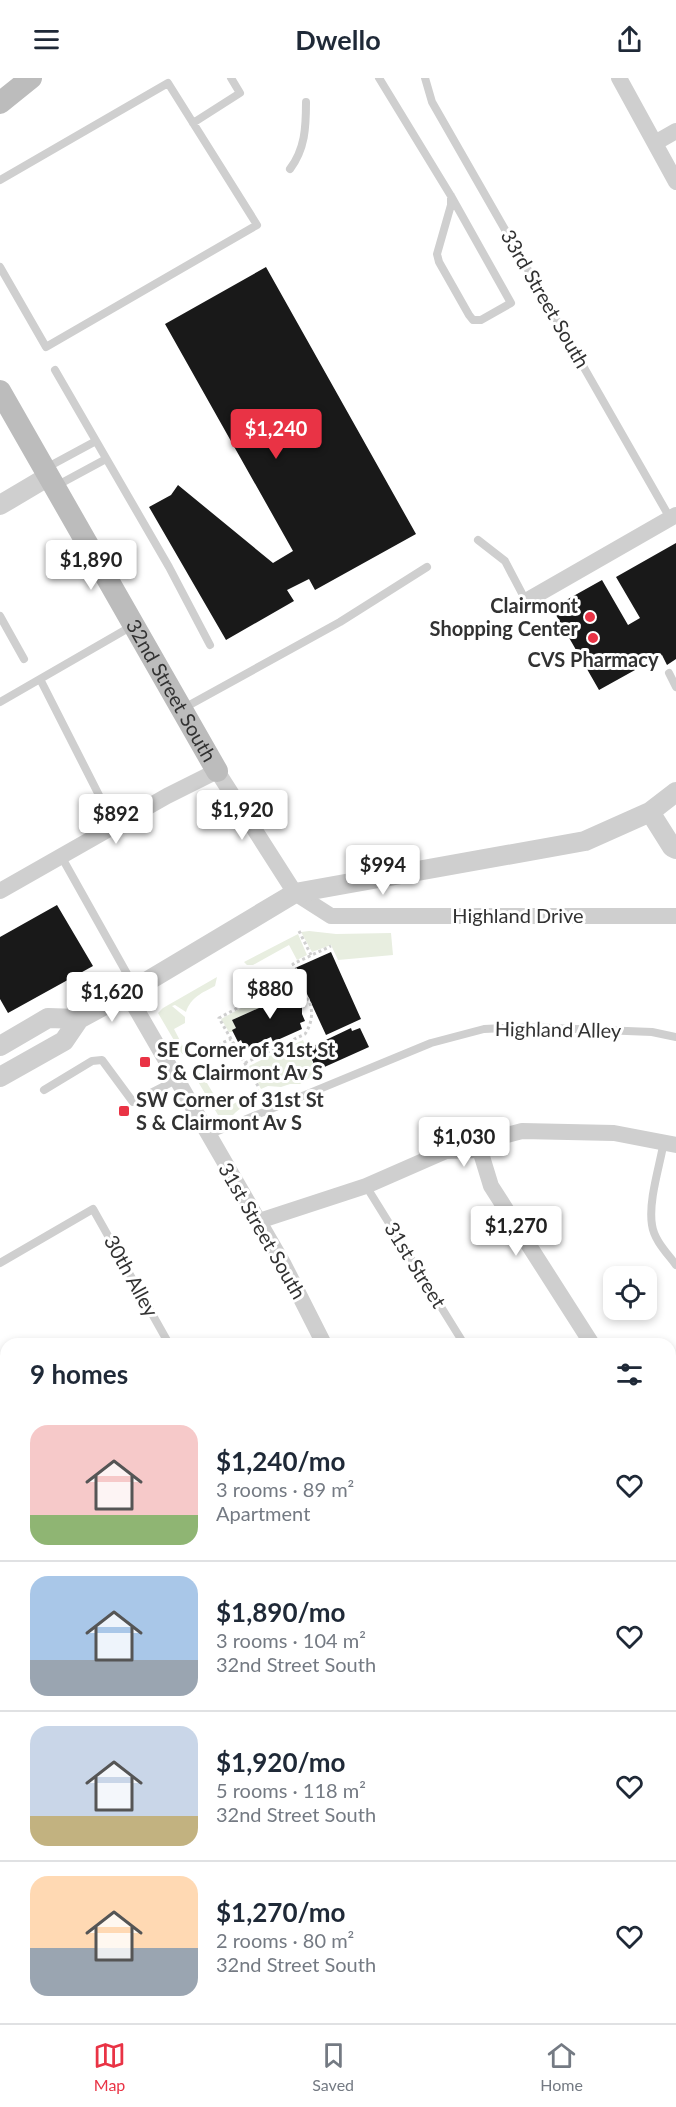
<!DOCTYPE html>
<html lang="en">
<head>
<meta charset="utf-8">
<style>
	:root { --surface:#fff; --page:#f6f6f7; --text:#1f2937; --muted:#747a83; --line:#e0e1e3; --accent:#e93345 }
	body { margin:0; font-family:Lato,sans-serif; background:var(--page); color:var(--text); height:100vh; display:flex; flex-direction:column; font-size:22px; white-space:nowrap }
	* { box-sizing:border-box; margin:0 }
	p { font-size:20px; color:var(--muted) }
	.icon { flex:none; width:33px; height:33px; fill:none; stroke:currentColor; stroke-width:2; stroke-linecap:round; stroke-linejoin:round }
	.map { position:relative; flex:1; overflow:hidden }
	.side { position:absolute; left:0px; top:1260px; width:676px; height:686px; display:flex; flex-direction:column; background:var(--surface); border-radius:18px 18px 0 0; box-shadow:0 3px 9px #0003 }
	.side>* { flex:none }
	.controls { position:absolute; left:603px; top:1188px; display:grid; gap:12px }
	.controls a { display:grid; place-items:center; width:54px; height:54px; border-radius:12px; background:var(--surface); box-shadow:0 3px 9px #0003; font-size:30px }
	.price { position:absolute; translate:-50% -51px; padding:0 14px; border-radius:6px; background:#fff; color:#222; font-size:20px; line-height:39px; filter:drop-shadow(0 2px 3px #0008) }
	.price::after { content:''; position:absolute; left:50%; top:36px; width:18px; height:14px; margin-left:-9px; background:inherit; clip-path:polygon(0 0,100% 0,50% 100%) }
	.price.on { background:var(--accent); color:#fff }
	ul { padding:0; list-style:none }
	li { display:flex; align-items:center; gap:18px; height:150px; padding:0 30px }
	li+li { border-top:2px solid var(--line) }
	li span { display:grid; place-items:center; flex:none; width:168px; height:120px; border-radius:18px; color:#555 }
	li>.icon { margin-inline-start:auto }
	span .icon { width:72px; height:72px; fill:#fffc; stroke-width:1 }
	li b { font-size:26px }
	h2 { display:flex; justify-content:space-between; align-items:center; height:72px; padding:0 30px; font-size:26px }
	header { display:flex; justify-content:space-between; align-items:center; height:78px; padding:0 30px; background:var(--surface); font-size:27px; font-weight:700 }
	.tabs { display:flex; justify-content:space-around; align-items:center; height:84px; border-top:2px solid var(--line); background:var(--surface); font-size:16px; color:var(--muted) }
	.tabs a { display:grid; justify-items:center; gap:3px }
	.tabs .on { color:var(--accent) }
	.map>svg:first-child { display:block }
	.green { fill:#e8eee0 }
	.building { fill:#191919 }
	.lines { fill:none; stroke-linecap:round; stroke-linejoin:round }
	.path { stroke:#cfcfcf; stroke-width:3; stroke-dasharray:3 3; stroke-linecap:butt }
	.service { stroke:#cfcfcf; stroke-width:8 }
	.minor { stroke:#cfcfcf; stroke-width:16 }
	.tertiary { stroke:#cfcfcf; stroke-width:20 }
	.secondary { stroke:#bcbcbc; stroke-width:22 }
	.poi-dot { fill:#e93345; stroke:#fff; stroke-width:2 }
	.labels { text-anchor:middle; stroke-width:6; stroke-linejoin:round; paint-order:stroke }
	.street-label { font-size:20px; fill:#323232; stroke:#fff }
	.poi-label { font-size:20px; font-weight:bold; fill:#323232; stroke:#fff; text-anchor:start }
</style>
</head>
<body>
<header><svg class="icon" aria-label="menu" viewBox="0 0 24 24"><path d="M4 6h16M4 12h16M4 18h16"/></svg>Dwello<svg class="icon" aria-label="share" viewBox="0 0 24 24"><path d="M12 15V3M7 8l5-5 5 5M5 13v7h14v-7"/></svg></header>
<div class="map">
<svg width="676" height="1945" viewBox="0 0 676 1945">
	<rect width="100%" height="100%" fill="#fff"/>
	<path class="green" d="M309 853 336 856 391 855 393 877 338 882 331 867 312 874 301 854Z
		M298 856 307 877 297 882 289 867 253 887H247L244 884Z
		M217 899 215 908C202 915 191 919 186 934L175 927 172 928 185 939V945L174 951 187 976H182L158 935 163 930Z
		M282 908 284 913 257 925 259 930 232 942 236 950 232 952 233 954H229L221 941Z
		M303 962 317 995 300 1006H290L281 1009 268 1008 261 1011 249 988Z
		M196 991 204 1000 223 1032 259 1011C257 1027 242 1026 233 1037H218L194 997Z
		M671 1736 676 1740V1945H645V1940H670Z"/>
	<path class="building" d="M266 189 416 456 315 512 309 501 287 512 294 523 226 562 149 429 171 417 178 407 273 485 293 473 165 246Z
		M676 465V581L667 587 662 577 599 612 552 530 602 502 628 547 640 540 616 499Z
		M57 827 93 888 8 935 0 921V859Z
		M331 874 361 941 326 957 295 890Z
		M284 913 287 917 292 915 296 922 302 926V936L305 943 300 945 302 951 273 964 271 959 245 971 241 962 238 964 232 952 236 950 232 942 259 930 256 925Z
		M351 950 352 953 360 950 369 969 320 991 317 985 314 986 307 971Z
		M26 1940H63L59 1945H21Z"/>
	<g class="lines">
		<path class="path" d="M299 853 311 877
			M218 967 231 961
			M245 985 305 956C319 935 310 909 284 906
			M258 1008 219 940 299 897 293 886 331 868
			M670 1814 676 1831"/>
		<path class="service" d="M379 0 451 118 511 225 481 242H473L469 237 439 184 437 176 451 127V118
			M425 0 432 24 670 440
			M193 45 240 15 231 0
			M290 91C305 71 306 50 306 24
			M0 102 168 5 257 147 46 269 0 189
			M55 292 169 489 210 567
			M46 390 96 363
			M56 408 106 381
			M478 462 505 483 526 523
			M0 538 24 581
			M669 595 676 609
			M40 601 104 727
			M0 624 132 548
			M184 630 340 544 427 489
			M61 778 135 910
			M44 1012 92 983 102 982 133 1024 176 1002
			M208 1057 431 965 484 951 526 949 652 954 676 959
			M664 1063C660 1087 648 1123 652 1147 654 1162 667 1175 676 1187
			M366 1108 464 1266
			M0 1185 93 1131 169 1266
			M670 1535 676 1541
			M223 1940 230 1945
			M599 1940 603 1945
			M120 1945 124 1940"/>
		<path class="minor" d="M619 0 676 104
			M655 65 676 53
			M526 523 676 437
			M0 813 167 718 217 693 295 815 331 838H676
			M127 915 284 1187 324 1266
			M480 1072 491 1108 592 1266
			M259 1143 366 1108 446 1073 480 1072 499 1059 522 1053 614 1055 676 1067
			M0 1313 6 1323
			M670 1371 676 1377
			M0 1490 6 1486
			M0 1651 6 1647
			M670 1717 676 1722
			M0 1852 6 1855
			M0 1892 6 1879
			M395 1940 398 1945
			M628 1940V1945
			M298 1945 300 1940"/>
		<path class="tertiary" d="M0 427 49 398
			M650 734 672 769 676 771
			M0 968 48 940 79 941 136 910 295 815 585 763 650 734 676 714
			M0 999 64 963 79 941"/>
		<g class="secondary">
			<path d="M0 25 31 0"/>
			<path id="s1" d="M0 313 217 693"/>
		</g>
	</g>
	<g class="poi-dot">
		<circle cx="590" cy="539" r="6"/>
		<circle cx="593" cy="560" r="6"/>
		<rect x="139" y="978" width="12" height="12" rx="3"/>
		<rect x="118" y="1027" width="12" height="12" rx="3"/>
	</g>
	<g class="labels">
		<g class="street-label">
			<text transform="translate(545 221) rotate(60)" y="7">33rd Street South</text>
			<text dy="7" stroke="none"><textPath href="#s1" startOffset="345">32nd Street South</textPath></text>
			<text x="518" y="845">Highland Drive</text>
			<text transform="translate(558 952) rotate(1)" y="7">Highland Alley</text>
			<text transform="translate(262 1153) rotate(60)" y="7">31st Street South</text>
			<text transform="translate(415 1187) rotate(58)" y="7">31st Street</text>
			<text transform="translate(131 1198) rotate(61)" y="7">30th Alley</text>
		</g>
		<g class="poi-label">
			<text x="578" y="535" text-anchor="end">Clairmont<tspan x="578" dy="23">Shopping Center</tspan></text>
			<text x="593" y="589" text-anchor="middle">CVS Pharmacy</text>
			<text x="157" y="979">SE Corner of 31st St<tspan x="157" dy="23">S &amp; Clairmont Av S</tspan></text>
			<text x="136" y="1029">SW Corner of 31st St<tspan x="136" dy="23">S &amp; Clairmont Av S</tspan></text>
		</g>
	</g>
</svg>
<div class="controls">
<a><svg class="icon" aria-label="locate" viewBox="0 0 24 24"><circle cx="12" cy="12" r="6"/><path d="M12 2v4M12 18v4M2 12h4M18 12h4"/></svg></a>
</div>
<b class="price on" style="left:276px;top:382px">$1,240</b>
<b class="price" style="left:91px;top:513px">$1,890</b>
<b class="price" style="left:242px;top:763px">$1,920</b>
<b class="price" style="left:116px;top:767px">$892</b>
<b class="price" style="left:383px;top:818px">$994</b>
<b class="price" style="left:270px;top:942px">$880</b>
<b class="price" style="left:112px;top:945px">$1,620</b>
<b class="price" style="left:464px;top:1090px">$1,030</b>
<b class="price" style="left:516px;top:1179px">$1,270</b>
<section class="side">
<h2>9 homes<svg class="icon" aria-label="filters" viewBox="0 0 24 24"><path d="M4 7h16M4 17h16"/><circle cx="9" cy="7" r="2"/><circle cx="15" cy="17" r="2"/></svg></h2>
<ul>
<li><span style="background:linear-gradient(#f6c9c9 75%,#8fb573 0)"><svg class="icon" aria-label="home" viewBox="0 0 24 24"><path d="M3 11l9-7 9 7M6 9v11h12V9"/></svg></span><div><b>$1,240/mo</b><p>3 rooms · 89 m²</p><p>Apartment</p></div><svg class="icon" aria-label="heart" viewBox="0 0 24 24"><path d="M12 20l-8-8c-3-5 5-10 8-4 3-6 11-1 8 4z"/></svg></li>
<li><span style="background:linear-gradient(#a9c7e8 70%,#9aa5b1 0)"><svg class="icon" aria-label="home" viewBox="0 0 24 24"><path d="M3 11l9-7 9 7M6 9v11h12V9"/></svg></span><div><b>$1,890/mo</b><p>3 rooms · 104 m²</p><p>32nd Street South</p></div><svg class="icon" aria-label="heart" viewBox="0 0 24 24"><path d="M12 20l-8-8c-3-5 5-10 8-4 3-6 11-1 8 4z"/></svg></li>
<li><span style="background:linear-gradient(#c9d6e8 75%,#c2b280 0)"><svg class="icon" aria-label="home" viewBox="0 0 24 24"><path d="M3 11l9-7 9 7M6 9v11h12V9"/></svg></span><div><b>$1,920/mo</b><p>5 rooms · 118 m²</p><p>32nd Street South</p></div><svg class="icon" aria-label="heart" viewBox="0 0 24 24"><path d="M12 20l-8-8c-3-5 5-10 8-4 3-6 11-1 8 4z"/></svg></li>
<li><span style="background:linear-gradient(#ffd9b3 60%,#9aa5b1 0)"><svg class="icon" aria-label="home" viewBox="0 0 24 24"><path d="M3 11l9-7 9 7M6 9v11h12V9"/></svg></span><div><b>$1,270/mo</b><p>2 rooms · 80 m²</p><p>32nd Street South</p></div><svg class="icon" aria-label="heart" viewBox="0 0 24 24"><path d="M12 20l-8-8c-3-5 5-10 8-4 3-6 11-1 8 4z"/></svg></li>
</ul>
</section>
</div>
<nav class="tabs">
<a class="on"><svg class="icon" aria-label="map" viewBox="0 0 24 24"><path d="M3 6l6-2 6 2 6-2v14l-6 2-6-2-6 2zM9 4v14M15 6v14"/></svg>Map</a>
<a><svg class="icon" aria-label="saved" viewBox="0 0 24 24"><path d="M7 4h10v16l-5-4-5 4z"/></svg>Saved</a>
<a><svg class="icon" aria-label="home" viewBox="0 0 24 24"><path d="M3 11l9-7 9 7M6 9v11h12V9"/></svg>Home</a>
</nav>
</body>
</html>
